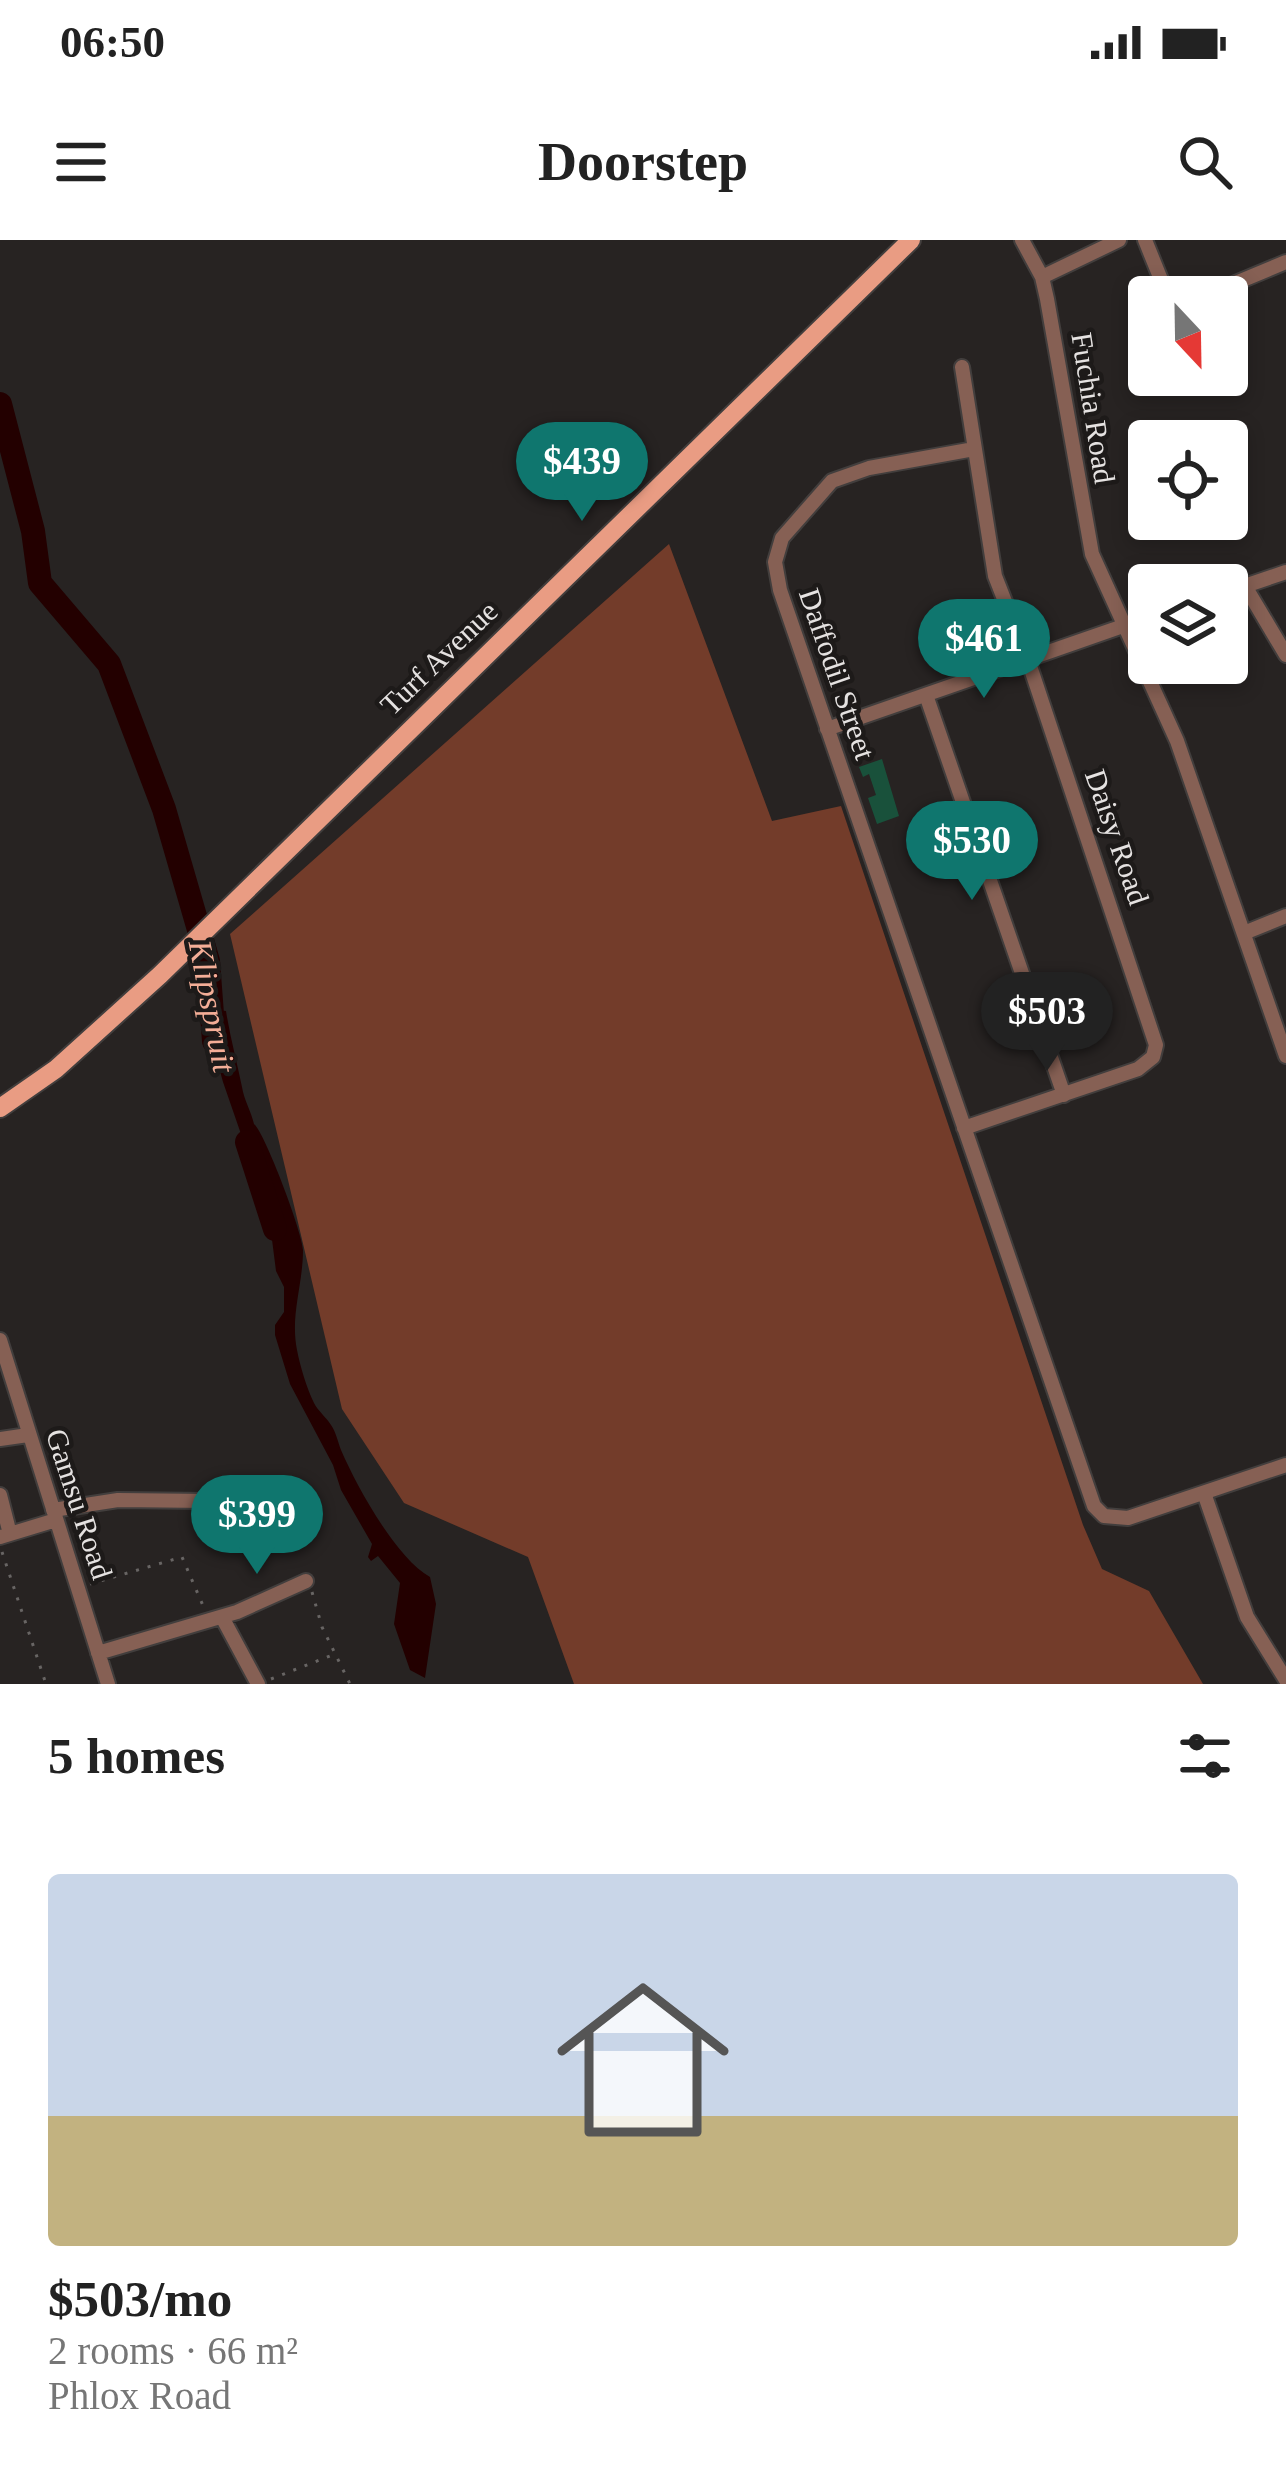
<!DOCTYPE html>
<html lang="en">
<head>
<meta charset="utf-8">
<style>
	:root { --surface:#fff; --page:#f2f2f2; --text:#222; --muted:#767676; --accent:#0f766e }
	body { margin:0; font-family:"Times New Roman",serif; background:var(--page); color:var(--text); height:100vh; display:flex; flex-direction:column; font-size:45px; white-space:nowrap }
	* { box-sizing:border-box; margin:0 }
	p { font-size:39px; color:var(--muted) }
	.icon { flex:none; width:66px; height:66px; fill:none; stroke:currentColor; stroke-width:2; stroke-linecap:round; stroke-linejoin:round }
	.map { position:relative; height:1444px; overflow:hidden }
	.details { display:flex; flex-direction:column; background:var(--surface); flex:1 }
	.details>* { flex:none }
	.needle { width:78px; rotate:158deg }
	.buttons { position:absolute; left:1128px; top:36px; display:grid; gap:24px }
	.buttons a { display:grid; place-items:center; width:120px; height:120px; border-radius:12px; background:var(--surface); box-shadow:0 6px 18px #0003; font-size:60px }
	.price { position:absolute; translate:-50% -102px; padding:0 27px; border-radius:42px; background:var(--accent); color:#fff; font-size:39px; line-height:78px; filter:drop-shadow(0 3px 6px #0008) }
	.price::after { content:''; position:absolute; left:50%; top:72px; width:36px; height:27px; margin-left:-18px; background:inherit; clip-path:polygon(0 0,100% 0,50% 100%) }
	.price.on { background:#222; color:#fff }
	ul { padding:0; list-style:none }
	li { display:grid; align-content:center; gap:24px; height:636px; padding:0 48px }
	li span { display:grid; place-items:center; height:372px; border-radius:12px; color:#555 }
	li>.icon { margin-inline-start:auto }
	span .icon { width:216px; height:216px; fill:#fffc; stroke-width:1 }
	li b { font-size:51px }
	h2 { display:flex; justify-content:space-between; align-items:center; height:144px; padding:0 48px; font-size:51px }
	.status { display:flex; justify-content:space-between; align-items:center; height:84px; padding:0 60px; background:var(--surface); direction:ltr }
	.status svg { height:33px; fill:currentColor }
	header { display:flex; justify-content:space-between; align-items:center; height:156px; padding:0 48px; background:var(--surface); font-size:54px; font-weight:800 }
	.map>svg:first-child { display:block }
	.green { fill:#733c2a }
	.water { fill:#230000 }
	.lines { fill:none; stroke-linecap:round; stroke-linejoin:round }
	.river { stroke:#230000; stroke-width:24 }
	.building { fill:#19513b }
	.minor-casing { stroke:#423e3d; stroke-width:18 }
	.major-casing { stroke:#423e3d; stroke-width:22 }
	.path { stroke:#686564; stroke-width:3; stroke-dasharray:3 9; stroke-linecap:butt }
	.minor { stroke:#866054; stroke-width:14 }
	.major { stroke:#e99c83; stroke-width:18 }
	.labels { text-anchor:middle; stroke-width:9; stroke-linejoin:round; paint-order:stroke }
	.street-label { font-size:30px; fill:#e5e2e1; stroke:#1d1a19 }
	.water-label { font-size:33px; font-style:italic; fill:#f4ae97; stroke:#1d1a19 }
</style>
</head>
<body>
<div class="status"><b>06:50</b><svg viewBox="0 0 49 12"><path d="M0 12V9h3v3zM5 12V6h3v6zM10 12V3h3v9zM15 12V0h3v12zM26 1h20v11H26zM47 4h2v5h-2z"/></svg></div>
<header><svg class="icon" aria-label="menu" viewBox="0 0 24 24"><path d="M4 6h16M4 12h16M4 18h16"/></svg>Doorstep<svg class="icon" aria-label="search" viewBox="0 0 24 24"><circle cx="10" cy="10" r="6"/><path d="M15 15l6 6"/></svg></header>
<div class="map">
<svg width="1286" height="1444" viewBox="0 0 1286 1444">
	<rect width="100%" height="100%" fill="#272322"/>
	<path class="green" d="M669 304 772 581 841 566 1083 1285 1102 1329 1149 1351 1203 1444H574L528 1317 404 1263 342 1169 230 694Z"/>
	<path class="water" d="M209 769 226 771C230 797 237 822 242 847 244 860 251 871 254 884 265 893 303 994 303 1010 303 1045 290 1075 297 1110 300 1126 307 1149 314 1163 318 1171 326 1177 331 1185 336 1192 338 1202 341 1210 357 1247 396 1318 430 1337L436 1364 425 1438 410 1430 394 1384 400 1343 378 1316 371 1321 368 1317 372 1304 341 1250 333 1225 290 1144 275 1095V1085L284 1072V1047L276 1031 264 937 251 923 223 842 210 795Z"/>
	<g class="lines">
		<path class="river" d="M0 164 33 291 40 343 109 424 164 569 208 721 214 801
			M247 902 275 989"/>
	</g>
	<path class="building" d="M882 519 899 576 877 584 868 558 876 555 869 534 863 537 859 527Z"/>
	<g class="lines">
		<g class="minor-casing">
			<path id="minor" d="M1022 0 1042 37 1047 59 1092 314 1177 501 1286 816
				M1145 0 1168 57
				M1042 37 1119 0
				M1202 57 1286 22
				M962 127 995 336 1028 420 1156 805 1153 817 1138 829 964 888
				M974 209 869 228 832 241 782 298 775 322 780 350 1094 1266 1104 1276 1128 1278 1286 1225
				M1245 346 1286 415
				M1227 352 1286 332
				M926 455 1064 855
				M827 489 1149 377
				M1244 693 1286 676
				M0 1100 108 1444
				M0 1199 28 1195
				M1204 1253 1247 1377 1286 1440
				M0 1255 10 1294
				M53 1270 118 1260 208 1261
				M0 1297 56 1280
				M222 1377 258 1444
				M98 1413 237 1372 306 1341"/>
		</g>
		<g class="major-casing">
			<path id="major" d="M0 868 56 829 160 735 911 0"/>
		</g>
		<path class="path" d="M2 1312 46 1444
			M90 1344 182 1317 204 1368
			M312 1352 322 1387 350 1444
			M271 1439 335 1414"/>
		<use href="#minor" class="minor"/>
		<use href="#major" class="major"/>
	</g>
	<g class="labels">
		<g class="street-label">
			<text transform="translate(1093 168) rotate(81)" y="10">Fuchia Road</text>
			<text transform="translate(439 418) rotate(-44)" y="10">Turf Avenue</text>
			<text transform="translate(837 434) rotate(71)" y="10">Daffodil Street</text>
			<text transform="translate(1117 597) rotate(71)" y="10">Daisy Road</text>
			<text transform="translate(79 1264) rotate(72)" y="10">Gamsu Road</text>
		</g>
		<g class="water-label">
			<text transform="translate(213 766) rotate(79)" y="12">Klipspruit</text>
		</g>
	</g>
</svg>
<div class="buttons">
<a><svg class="needle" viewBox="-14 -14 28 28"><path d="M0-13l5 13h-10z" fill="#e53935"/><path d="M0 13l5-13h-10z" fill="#767676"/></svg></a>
<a><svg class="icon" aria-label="locate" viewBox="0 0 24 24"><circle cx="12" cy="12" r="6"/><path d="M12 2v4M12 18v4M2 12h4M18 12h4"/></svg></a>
<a><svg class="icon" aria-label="layers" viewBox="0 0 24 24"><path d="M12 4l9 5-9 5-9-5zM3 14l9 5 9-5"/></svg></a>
</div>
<b class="price" style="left:582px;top:284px">$439</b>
<b class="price" style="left:984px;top:461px">$461</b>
<b class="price" style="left:972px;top:663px">$530</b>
<b class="price on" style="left:1047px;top:834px">$503</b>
<b class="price" style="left:257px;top:1337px">$399</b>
</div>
<section class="details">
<h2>5 homes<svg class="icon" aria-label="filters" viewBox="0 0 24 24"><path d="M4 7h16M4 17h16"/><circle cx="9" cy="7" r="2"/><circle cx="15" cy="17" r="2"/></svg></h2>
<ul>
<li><span style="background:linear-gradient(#c9d6e8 65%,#c2b280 0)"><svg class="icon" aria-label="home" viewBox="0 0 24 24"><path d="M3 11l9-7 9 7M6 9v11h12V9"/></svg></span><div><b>$503/mo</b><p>2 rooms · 66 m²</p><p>Phlox Road</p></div></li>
</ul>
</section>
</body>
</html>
